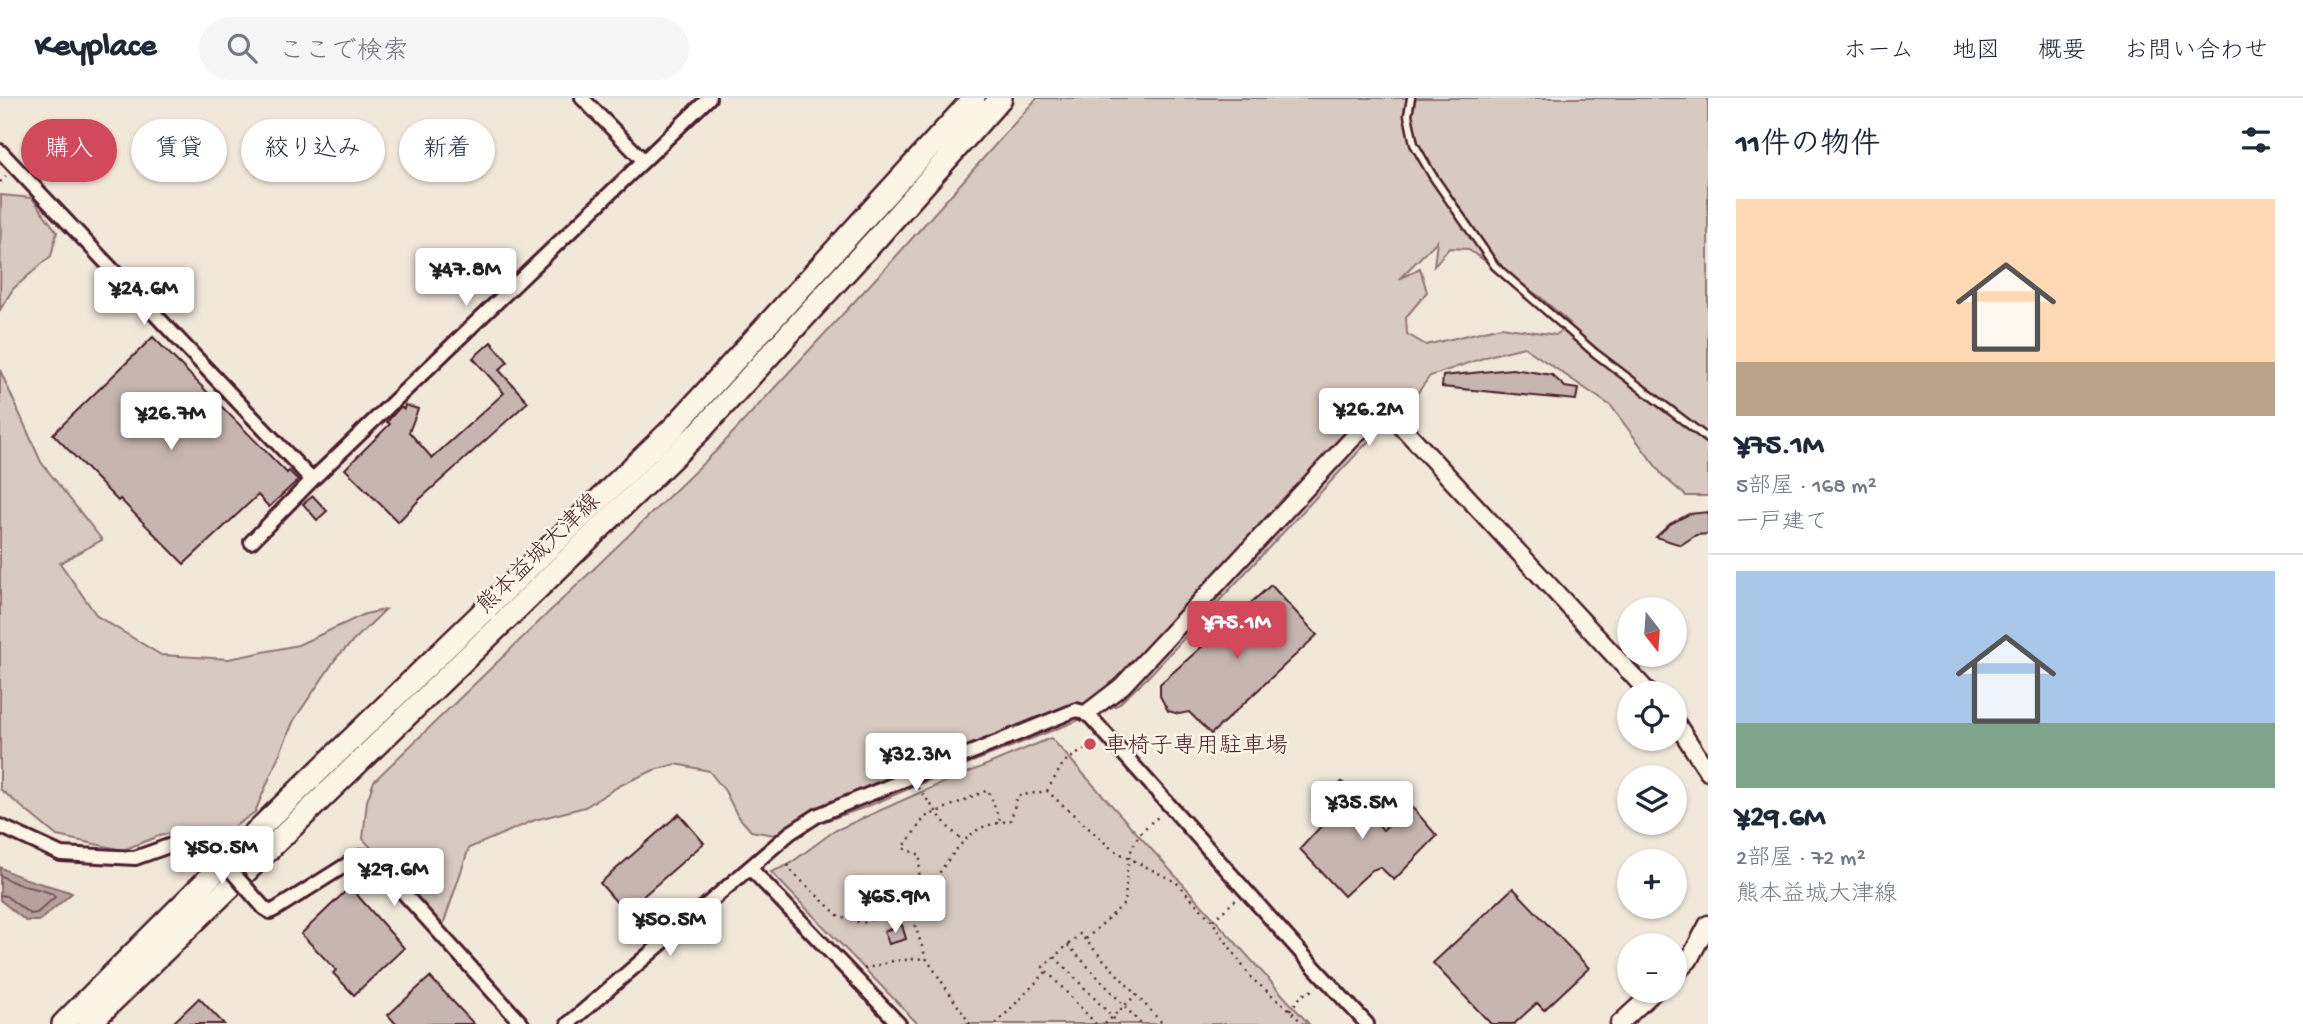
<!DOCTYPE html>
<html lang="ja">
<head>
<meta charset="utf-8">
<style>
	:root { --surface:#fff; --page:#f6f6f7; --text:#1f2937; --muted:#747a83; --line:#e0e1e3; --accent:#d1495b }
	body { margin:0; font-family:"Gochi Hand","Klee One",sans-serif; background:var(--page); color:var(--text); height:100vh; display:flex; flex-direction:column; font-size:26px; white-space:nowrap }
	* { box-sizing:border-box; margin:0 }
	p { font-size:23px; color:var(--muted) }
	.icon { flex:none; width:38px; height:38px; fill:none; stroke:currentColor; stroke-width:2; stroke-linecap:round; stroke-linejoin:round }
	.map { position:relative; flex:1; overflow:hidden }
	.drawer { display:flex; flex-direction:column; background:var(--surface); width:595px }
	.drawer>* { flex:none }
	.guide { position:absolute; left:21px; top:21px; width:665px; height:63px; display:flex; gap:14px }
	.needle { width:46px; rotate:163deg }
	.buttons { position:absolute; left:1617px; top:499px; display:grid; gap:14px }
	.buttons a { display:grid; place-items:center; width:70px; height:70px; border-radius:50%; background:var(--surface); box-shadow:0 2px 5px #0004; font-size:35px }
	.price { position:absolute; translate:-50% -60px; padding:0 16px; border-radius:7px; background:#fff; color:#222; font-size:23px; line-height:46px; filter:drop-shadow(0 2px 4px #0008) }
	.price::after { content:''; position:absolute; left:50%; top:42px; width:21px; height:16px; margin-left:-10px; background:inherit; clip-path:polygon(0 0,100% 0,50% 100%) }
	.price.on { background:var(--accent); color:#fff }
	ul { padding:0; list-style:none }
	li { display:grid; align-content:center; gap:14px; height:371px; padding:0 28px }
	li+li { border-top:2px solid var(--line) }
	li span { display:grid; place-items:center; height:217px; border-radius:0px; color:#555 }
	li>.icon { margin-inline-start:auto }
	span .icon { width:126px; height:126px; fill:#fffc; stroke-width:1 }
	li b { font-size:30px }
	h2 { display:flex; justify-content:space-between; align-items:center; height:84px; padding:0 28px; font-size:30px }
	.pill { padding:0 24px; border-radius:32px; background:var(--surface); box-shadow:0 2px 5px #0004; font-size:24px; line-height:63px }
	.pill.on { background:var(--accent); color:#fff }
	header { display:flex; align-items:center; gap:42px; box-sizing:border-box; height:98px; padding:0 35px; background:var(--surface); border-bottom:2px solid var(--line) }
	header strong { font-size:33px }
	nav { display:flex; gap:38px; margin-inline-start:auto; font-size:24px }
	.search { width:490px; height:63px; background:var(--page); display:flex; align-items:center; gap:18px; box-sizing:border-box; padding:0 24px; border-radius:38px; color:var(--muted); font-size:26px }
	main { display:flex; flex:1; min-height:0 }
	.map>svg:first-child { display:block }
	.green { fill:#d8cac0; stroke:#917476; stroke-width:2; fill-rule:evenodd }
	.water { fill:#b6a19c; stroke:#8b6d6f; stroke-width:2 }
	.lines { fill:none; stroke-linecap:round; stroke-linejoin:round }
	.shore { stroke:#755358; stroke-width:2 }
	.building { fill:#c7b6af; stroke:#4a1f2b; stroke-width:2 }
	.service-casing { stroke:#4a1f2b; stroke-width:11 }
	.minor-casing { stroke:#4a1f2b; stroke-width:18 }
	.tertiary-casing { stroke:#4a1f2b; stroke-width:21 }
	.primary-casing { stroke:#4a1f2b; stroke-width:26 }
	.path { stroke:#4a1f2b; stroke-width:2.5; stroke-dasharray:2 5; stroke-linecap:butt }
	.service { stroke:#fcf5e5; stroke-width:6 }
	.minor { stroke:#fcf5e5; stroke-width:12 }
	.tertiary { stroke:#fcf5e5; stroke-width:16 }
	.primary { stroke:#fcf5e5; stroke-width:21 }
	.minor-bridge-casing { stroke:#4a1f2b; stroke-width:18; stroke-linecap:butt }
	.minor-bridge { stroke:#fcf5e5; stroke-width:12 }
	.poi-dot { fill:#d1495b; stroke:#fcf5e5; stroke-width:2.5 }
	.labels { text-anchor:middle; stroke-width:5; stroke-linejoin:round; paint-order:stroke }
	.street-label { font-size:23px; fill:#4a1f2b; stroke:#fcf5e5 }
	.poi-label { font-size:23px; fill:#4a1f2b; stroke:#fcf5e5; text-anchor:start }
</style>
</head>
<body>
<header>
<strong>Keyplace</strong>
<div class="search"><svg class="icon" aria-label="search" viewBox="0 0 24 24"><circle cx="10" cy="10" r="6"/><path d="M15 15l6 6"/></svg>ここで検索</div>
<nav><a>ホーム</a><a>地図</a><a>概要</a><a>お問い合わせ</a></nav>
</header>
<main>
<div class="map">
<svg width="1708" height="926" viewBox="0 0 1708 926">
	<rect width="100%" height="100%" fill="#f1e8da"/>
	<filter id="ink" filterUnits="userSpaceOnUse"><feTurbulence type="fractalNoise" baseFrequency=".0143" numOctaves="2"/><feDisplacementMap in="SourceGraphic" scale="14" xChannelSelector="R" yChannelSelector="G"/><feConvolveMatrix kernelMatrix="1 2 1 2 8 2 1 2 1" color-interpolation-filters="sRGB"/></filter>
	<g filter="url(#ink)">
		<path class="green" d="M1037 0H1708V398H1686L1663 378 1611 308 1524 249 1492 257 1430 278 1416 297 1378 333 1147 580 1118 607 967 666 866 709 781 738 751 733 737 717 725 693 709 673 676 666 654 672 621 687 585 709 535 722 469 750 443 827 363 741 367 703 374 683 717 352 891 164ZM1437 143 1434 168 1449 150 1467 151 1539 198 1570 225 1556 237 1501 229 1426 247 1407 236 1406 219 1427 194 1420 170 1399 181Z
			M1 97 32 100 57 134 51 158 13 191 0 212Z
			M0 272 41 364 102 442 60 465 97 518 161 557 229 561 298 547 365 516 385 512 337 559 294 622 255 714 218 740 196 729 159 738 123 752 57 738 0 691Z
			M1051 640 1309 926H918L771 774 788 767 834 733 919 695Z"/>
		<path class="water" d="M0 769C23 783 47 786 72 795L39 823H26L0 802Z"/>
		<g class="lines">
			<path class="shore" d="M0 777C19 790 33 788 53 796L55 799 37 815 30 816 6 798 0 797"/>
		</g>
		<path class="building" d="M153 239 287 375 289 373 298 382 269 409 258 397 184 466 120 401 118 403 53 336Z
			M491 244 508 264 499 272 528 304 420 401 398 424 345 371 390 326 387 324 393 317 400 309 404 311 405 307 418 311 409 334 432 360 504 295 473 260Z
			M1512 271 1552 277 1565 289 1578 291 1576 302 1442 289 1443 278Z
			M313 398 327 413 317 422 303 406Z
			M1708 414V436L1696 437 1681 447 1656 439 1670 426 1689 416Z
			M1271 487 1317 537 1211 636 1189 614 1179 616 1168 613 1160 598V586Z
			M1342 684 1383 732 1413 710 1437 738 1394 782 1380 769 1372 772 1344 798 1300 751 1324 725 1312 712Z
			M679 716 704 745 625 814 600 785Z
			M350 789 404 850 354 897 333 875 336 872 301 836Z
			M1513 790 1589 870 1544 912 1537 905 1514 926H1491L1433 865Z
			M902 827 906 841 889 846 884 833Z
			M430 879 474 926H396L388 917Z
			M199 900 224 926H172Z"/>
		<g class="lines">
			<g class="service-casing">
				<path id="service" d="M1411 0 1408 17 1414 46 1432 77 1495 168 1595 255 1708 341"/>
			</g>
			<g class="minor-casing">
				<path id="minor" d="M582 0 643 62
					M0 53 312 382
					M251 444 312 382 709 0
					M0 728 61 756 135 760 191 740 206 744
					M750 770 899 926
					M264 810 270 814 276 811 357 760 363 758 371 759 522 926
					M568 926 790 735 818 717 1076 612 1087 615 1304 858 1367 926"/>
			</g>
			<g class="tertiary-casing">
				<path id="tertiary" d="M1087 615 1122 588 1364 328 1383 317 1394 320 1649 595
					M1675 623 1708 674
					M1675 876 1689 862 1708 826
					M1619 926 1656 892"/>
			</g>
			<g class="primary-casing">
				<path id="primary" d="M63 926 237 752 675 328 974 0
					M89 926 700 333 875 142 1001 0"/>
			</g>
			<path class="path" d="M0 84 6 78
				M918 690 949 730 963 743
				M1047 693 1064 664 1095 645
				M788 767 793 775 840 819 863 825 886 816 909 817
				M909 817 919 788 920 757 903 750 925 719 988 692 1001 725
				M1213 822 1237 801
				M1086 841 1125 805C1127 767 1125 741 1161 717
				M1068 847 1141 926
				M1055 859 1119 926
				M864 871 893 863 926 860
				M1290 912 1302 897 1315 891
				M970 926 926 860 912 819C927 795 954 745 979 731 988 726 1001 725 1011 722L1017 698 1047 693 1113 752 1176 784 1212 823 1251 880 1290 912 1303 926
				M996 926 1047 873
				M1096 926 1043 869 1080 836 1163 926
				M1105 926 1136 897"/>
			<use href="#service" class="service"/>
			<use href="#minor" class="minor"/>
			<use href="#tertiary" class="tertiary"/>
			<use href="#primary" class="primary"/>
			<g class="minor-bridge-casing">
				<path id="minor-bridge" d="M206 744 264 810"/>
			</g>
			<use href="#minor-bridge" class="minor-bridge"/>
		</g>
	</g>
	<circle class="poi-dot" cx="1090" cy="646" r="7"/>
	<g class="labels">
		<g class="street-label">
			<text transform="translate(537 454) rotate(-44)" y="8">熊本益城大津線</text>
		</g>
		<g class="poi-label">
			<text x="1104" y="654">車椅子専用駐車場</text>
		</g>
	</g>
</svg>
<div class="buttons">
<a><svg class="needle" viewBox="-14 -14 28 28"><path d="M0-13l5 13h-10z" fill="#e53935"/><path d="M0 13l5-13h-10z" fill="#747a83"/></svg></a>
<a><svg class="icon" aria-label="locate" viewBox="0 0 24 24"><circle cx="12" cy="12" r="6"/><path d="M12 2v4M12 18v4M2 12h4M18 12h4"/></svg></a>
<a><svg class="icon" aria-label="layers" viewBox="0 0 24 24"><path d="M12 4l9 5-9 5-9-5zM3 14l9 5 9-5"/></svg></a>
<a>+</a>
<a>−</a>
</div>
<b class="price" style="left:466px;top:210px">¥47.8M</b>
<b class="price" style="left:144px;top:229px">¥24.6M</b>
<b class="price" style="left:1369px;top:350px">¥26.2M</b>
<b class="price" style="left:171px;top:354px">¥26.7M</b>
<b class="price on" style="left:1237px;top:563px">¥75.1M</b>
<b class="price" style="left:916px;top:695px">¥32.3M</b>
<b class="price" style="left:1362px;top:743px">¥35.5M</b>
<b class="price" style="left:222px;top:788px">¥50.5M</b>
<b class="price" style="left:394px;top:810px">¥29.6M</b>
<b class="price" style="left:895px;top:837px">¥65.9M</b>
<b class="price" style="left:670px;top:860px">¥50.5M</b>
<div class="guide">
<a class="pill on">購入</a>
<a class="pill">賃貸</a>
<a class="pill">絞り込み</a>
<a class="pill">新着</a>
</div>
</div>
<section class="drawer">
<h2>11件の物件<svg class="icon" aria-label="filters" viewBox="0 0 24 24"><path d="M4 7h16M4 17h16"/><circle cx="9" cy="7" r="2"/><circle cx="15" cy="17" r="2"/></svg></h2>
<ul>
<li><span style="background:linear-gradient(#ffd9b3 75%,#b9a48a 0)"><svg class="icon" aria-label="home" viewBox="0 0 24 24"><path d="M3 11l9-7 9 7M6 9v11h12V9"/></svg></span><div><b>¥75.1M</b><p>5部屋 · 168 m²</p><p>一戸建て</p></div></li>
<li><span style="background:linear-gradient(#a9c7e8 70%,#7fa58c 0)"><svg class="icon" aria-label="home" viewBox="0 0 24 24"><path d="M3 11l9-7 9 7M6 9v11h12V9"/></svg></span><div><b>¥29.6M</b><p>2部屋 · 72 m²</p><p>熊本益城大津線</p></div></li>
</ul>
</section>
</main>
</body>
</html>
